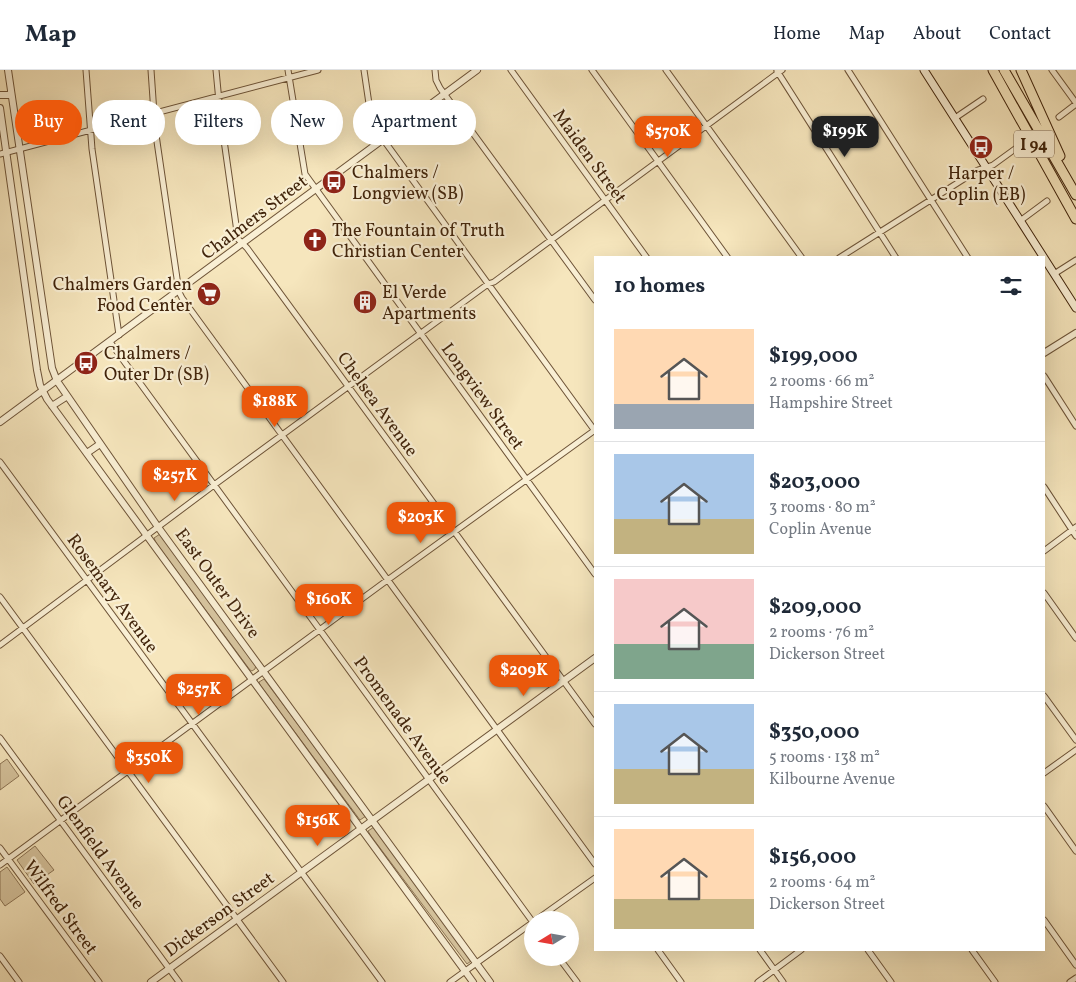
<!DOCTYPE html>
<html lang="en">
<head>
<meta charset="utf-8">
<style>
	:root { --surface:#fff; --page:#f6f6f7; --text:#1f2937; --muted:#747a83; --line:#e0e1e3; --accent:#ea580c }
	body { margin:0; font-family:Vollkorn,serif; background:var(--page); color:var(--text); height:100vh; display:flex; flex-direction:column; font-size:19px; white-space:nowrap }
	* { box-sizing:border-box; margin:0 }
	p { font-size:16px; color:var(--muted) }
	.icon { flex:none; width:28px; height:28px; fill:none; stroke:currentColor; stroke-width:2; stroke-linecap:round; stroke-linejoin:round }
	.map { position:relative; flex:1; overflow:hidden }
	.details { position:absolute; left:594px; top:186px; width:451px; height:695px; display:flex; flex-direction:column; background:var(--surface); border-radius:0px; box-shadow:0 5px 20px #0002 }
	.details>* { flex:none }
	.banner { position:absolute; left:15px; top:30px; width:475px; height:45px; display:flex; gap:10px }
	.needle { width:32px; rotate:259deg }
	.tools { position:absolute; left:524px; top:841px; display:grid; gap:10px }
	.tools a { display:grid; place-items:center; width:55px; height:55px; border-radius:50%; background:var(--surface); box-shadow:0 5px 20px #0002; font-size:25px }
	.price { position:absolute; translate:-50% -42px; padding:0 11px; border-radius:10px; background:var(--accent); color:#fff; font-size:16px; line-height:32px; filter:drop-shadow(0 1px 2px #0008) }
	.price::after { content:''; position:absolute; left:50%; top:30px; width:15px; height:11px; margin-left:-8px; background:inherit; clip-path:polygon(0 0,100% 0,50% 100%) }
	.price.on { background:#222; color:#fff }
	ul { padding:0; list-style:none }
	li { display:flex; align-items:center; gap:15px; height:125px; padding:0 20px }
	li+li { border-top:1px solid var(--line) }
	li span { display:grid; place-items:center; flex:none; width:140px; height:100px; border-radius:0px; color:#555 }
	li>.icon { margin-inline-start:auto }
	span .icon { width:60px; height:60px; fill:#fffc; stroke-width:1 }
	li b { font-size:21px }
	h2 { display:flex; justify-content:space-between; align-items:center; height:60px; padding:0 20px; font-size:21px }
	.pill { padding:0 18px; border-radius:22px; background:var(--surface); box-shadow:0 5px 20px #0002; font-size:18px; line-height:45px }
	.pill.on { background:var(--accent); color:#fff }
	header { display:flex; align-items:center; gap:30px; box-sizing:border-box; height:70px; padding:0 25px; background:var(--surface); border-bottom:1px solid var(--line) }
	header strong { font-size:24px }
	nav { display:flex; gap:28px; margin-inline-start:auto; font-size:18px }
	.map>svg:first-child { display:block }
	.green { fill:#d7c59f; stroke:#8c7455 }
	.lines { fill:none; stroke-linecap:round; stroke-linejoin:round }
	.minor-casing { stroke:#6e5438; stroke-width:7 }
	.tertiary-casing { stroke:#6e5438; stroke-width:8 }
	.secondary-casing { stroke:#41240b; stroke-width:9 }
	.motorway-casing { stroke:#41240b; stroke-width:11 }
	.minor { stroke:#f9efd4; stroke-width:5 }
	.tertiary { stroke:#f9efd4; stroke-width:6 }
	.secondary { stroke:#f9efd4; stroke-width:7 }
	.motorway { stroke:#f6e6bd; stroke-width:9 }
	.labels { text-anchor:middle; stroke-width:4.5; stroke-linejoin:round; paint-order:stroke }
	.shield { fill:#f9efd4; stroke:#786147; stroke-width:1 }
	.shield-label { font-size:16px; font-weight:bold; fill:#41240b }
	.street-label { font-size:18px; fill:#41240b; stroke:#f9efd4 }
	.poi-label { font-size:18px; fill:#41240b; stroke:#f9efd4; text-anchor:start }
</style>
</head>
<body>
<header>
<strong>Map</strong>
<nav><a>Home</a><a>Map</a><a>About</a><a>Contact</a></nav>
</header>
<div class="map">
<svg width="1076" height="912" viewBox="0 0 1076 912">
	<rect width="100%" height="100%" fill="#f6e6bd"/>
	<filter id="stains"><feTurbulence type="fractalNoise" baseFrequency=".004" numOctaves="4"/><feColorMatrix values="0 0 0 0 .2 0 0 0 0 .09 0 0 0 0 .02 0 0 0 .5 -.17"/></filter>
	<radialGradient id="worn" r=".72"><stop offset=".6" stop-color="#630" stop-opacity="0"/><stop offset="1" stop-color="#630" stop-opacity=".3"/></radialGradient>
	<path class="green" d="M160 464 256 595 255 599 252 601 250 600 156 473 154 468Z
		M264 609 366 746 360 750 260 615 259 612Z
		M7 689 19 706 0 720V694Z
		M374 757 471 891 467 894 371 766 368 761Z
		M35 776 54 800 34 814 17 790Z
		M7 797 25 822 5 836 0 829V802Z"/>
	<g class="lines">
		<g class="minor-casing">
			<path id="minor" d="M86 0 92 79 119 265
				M151 0 155 58 179 222 182 228 595 794
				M216 0 220 42 238 169 247 178 595 654
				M288 0 305 104 595 504
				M364 0 372 54 595 361
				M435 0 436 10 440 18 595 230
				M511 0 647 188
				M592 0 728 188
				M666 0 802 188
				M848 0 968 188
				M1052 0 1076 33
				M777 1 896 188
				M1059 47 1076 34
				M955 48 983 29
				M0 84 318 0
				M1020 151 1047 131
				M839 188 978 100 993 95 1015 79
				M1054 204 1076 190
				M110 272 532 851
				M1044 306 1076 356
				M0 392 382 912
				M1044 417 1076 466
				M1044 481 1076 457
				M1044 523 1076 568
				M0 527 283 912
				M0 575 214 415 488 214 494 212 782 0
				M1044 626 1076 670
				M0 668 179 912
				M1044 703 1076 680
				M1044 736 1076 781
				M0 778 99 912
				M0 795 382 514 595 360
				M536 850 595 808
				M1044 850 1076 895
				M658 880 681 912
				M760 880 783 912
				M868 880 891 912
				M972 880 995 912
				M0 886 19 912
				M559 888 577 912
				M450 912 532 853
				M758 912 801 880
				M1070 912 1076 908"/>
		</g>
		<g class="tertiary-casing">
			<path id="tertiary" d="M8 0 52 298 57 311 158 457 490 912
				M0 25H10L11 22
				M0 38 37 300 40 315 47 329 473 912
				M1044 283 1076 263
				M52 336 66 327
				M0 352 477 0
				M87 383 100 374
				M151 912 595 588"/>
		</g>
		<g class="secondary-casing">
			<path id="secondary" d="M924 0 1076 238"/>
		</g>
		<g class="motorway-casing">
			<path id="motorway" d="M993 0 1076 149
				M1004 0 1076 125
				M1021 0 1060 86"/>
		</g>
		<use href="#minor" class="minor"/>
		<use href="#tertiary" class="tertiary"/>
		<use href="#secondary" class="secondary"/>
		<use href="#motorway" class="motorway"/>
	</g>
	<defs>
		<g id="bus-disc" transform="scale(1.25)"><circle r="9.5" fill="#8f2418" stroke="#f9efd4"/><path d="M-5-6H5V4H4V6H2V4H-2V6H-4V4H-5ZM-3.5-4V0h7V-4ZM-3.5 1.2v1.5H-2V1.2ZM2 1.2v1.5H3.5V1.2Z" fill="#fff"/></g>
		<g id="church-disc" transform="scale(1.25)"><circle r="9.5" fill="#8f2418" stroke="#f9efd4"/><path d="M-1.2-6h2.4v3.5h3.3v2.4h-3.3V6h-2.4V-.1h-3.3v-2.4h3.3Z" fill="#fff"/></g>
		<g id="supermarket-disc" transform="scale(1.25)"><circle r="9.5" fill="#8f2418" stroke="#f9efd4"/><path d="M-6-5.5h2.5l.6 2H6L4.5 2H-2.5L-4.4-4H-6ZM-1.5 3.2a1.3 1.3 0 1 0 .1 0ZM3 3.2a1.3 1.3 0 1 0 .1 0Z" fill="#fff"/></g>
		<g id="building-disc" transform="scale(1.25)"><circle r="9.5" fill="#8f2418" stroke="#f9efd4"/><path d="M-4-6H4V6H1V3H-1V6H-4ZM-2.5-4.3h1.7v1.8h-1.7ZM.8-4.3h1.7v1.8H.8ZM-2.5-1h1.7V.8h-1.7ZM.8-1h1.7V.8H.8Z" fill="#fff"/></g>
	</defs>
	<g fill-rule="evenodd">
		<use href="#bus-disc" x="981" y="77"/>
		<use href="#bus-disc" x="334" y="112"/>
		<use href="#church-disc" x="315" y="170"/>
		<use href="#supermarket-disc" x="209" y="224"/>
		<use href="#building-disc" x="365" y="232"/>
		<use href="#bus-disc" x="86" y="293"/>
	</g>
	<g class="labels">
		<rect class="shield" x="1014" y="60.5" width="40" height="27" rx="4"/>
		<g class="shield-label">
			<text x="1034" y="80">I 94</text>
		</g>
		<g class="street-label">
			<text transform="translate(590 86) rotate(54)" y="6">Maiden Street</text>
			<text transform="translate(254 147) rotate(-37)" y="6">Chalmers Street</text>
			<text transform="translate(483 326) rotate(54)" y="6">Longview Street</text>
			<text transform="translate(378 334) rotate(54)" y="6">Chelsea Avenue</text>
			<text transform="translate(218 513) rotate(54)" y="6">East Outer Drive</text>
			<text transform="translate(113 523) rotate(54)" y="6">Rosemary Avenue</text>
			<text transform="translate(403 650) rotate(54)" y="6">Promenade Avenue</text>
			<text transform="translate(101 782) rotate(54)" y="6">Glenfield Avenue</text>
			<text transform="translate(61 837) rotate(54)" y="6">Wilfred Street</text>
			<text transform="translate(219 844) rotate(-36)" y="6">Dickerson Street</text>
		</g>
		<g class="poi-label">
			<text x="352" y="108">Chalmers /<tspan x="352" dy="21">Longview (SB)</tspan></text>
			<text x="981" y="109" text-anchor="middle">Harper /<tspan x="981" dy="21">Coplin (EB)</tspan></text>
			<text x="332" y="166">The Fountain of Truth<tspan x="332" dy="21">Christian Center</tspan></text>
			<text x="192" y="220" text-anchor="end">Chalmers Garden<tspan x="192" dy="21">Food Center</tspan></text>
			<text x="382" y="228">El Verde<tspan x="382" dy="21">Apartments</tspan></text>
			<text x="104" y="289">Chalmers /<tspan x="104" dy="21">Outer Dr (SB)</tspan></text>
		</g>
	</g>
	<rect width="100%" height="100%" filter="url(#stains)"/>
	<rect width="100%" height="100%" fill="url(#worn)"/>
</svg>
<div class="tools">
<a><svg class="needle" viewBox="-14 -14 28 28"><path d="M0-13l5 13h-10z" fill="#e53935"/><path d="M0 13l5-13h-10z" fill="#747a83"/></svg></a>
</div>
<b class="price" style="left:668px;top:88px">$570K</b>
<b class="price on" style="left:845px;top:88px">$199K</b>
<b class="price" style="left:275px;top:358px">$188K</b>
<b class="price" style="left:175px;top:432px">$257K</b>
<b class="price" style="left:421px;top:474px">$203K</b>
<b class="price" style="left:329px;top:556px">$160K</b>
<b class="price" style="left:524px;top:627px">$209K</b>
<b class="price" style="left:199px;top:646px">$257K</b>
<b class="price" style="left:149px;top:714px">$350K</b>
<b class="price" style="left:318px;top:777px">$156K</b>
<div class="banner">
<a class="pill on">Buy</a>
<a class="pill">Rent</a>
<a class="pill">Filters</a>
<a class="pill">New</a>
<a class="pill">Apartment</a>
</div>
<section class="details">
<h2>10 homes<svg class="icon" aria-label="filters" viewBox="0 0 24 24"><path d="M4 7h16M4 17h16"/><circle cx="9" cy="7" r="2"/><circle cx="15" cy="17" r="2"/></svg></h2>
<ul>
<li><span style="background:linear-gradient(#ffd9b3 75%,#9aa5b1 0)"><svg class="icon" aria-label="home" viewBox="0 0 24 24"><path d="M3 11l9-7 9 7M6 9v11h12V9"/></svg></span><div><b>$199,000</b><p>2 rooms · 66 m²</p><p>Hampshire Street</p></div></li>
<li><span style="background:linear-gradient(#a9c7e8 65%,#c2b280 0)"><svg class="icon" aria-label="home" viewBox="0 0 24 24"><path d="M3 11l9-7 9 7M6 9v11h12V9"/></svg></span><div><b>$203,000</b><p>3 rooms · 80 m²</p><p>Coplin Avenue</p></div></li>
<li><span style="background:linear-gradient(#f6c9c9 65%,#7fa58c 0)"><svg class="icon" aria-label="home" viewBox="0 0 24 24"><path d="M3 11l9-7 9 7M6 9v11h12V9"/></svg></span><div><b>$209,000</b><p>2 rooms · 76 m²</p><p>Dickerson Street</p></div></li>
<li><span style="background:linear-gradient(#a9c7e8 65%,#c2b280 0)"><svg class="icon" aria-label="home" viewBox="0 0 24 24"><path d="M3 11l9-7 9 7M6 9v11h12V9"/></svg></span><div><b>$350,000</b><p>5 rooms · 138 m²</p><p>Kilbourne Avenue</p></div></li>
<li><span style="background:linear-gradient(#ffd9b3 70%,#c2b280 0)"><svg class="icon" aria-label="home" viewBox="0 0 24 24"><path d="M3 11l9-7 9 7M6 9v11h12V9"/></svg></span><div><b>$156,000</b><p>2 rooms · 64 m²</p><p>Dickerson Street</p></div></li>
</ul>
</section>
</div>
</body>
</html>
